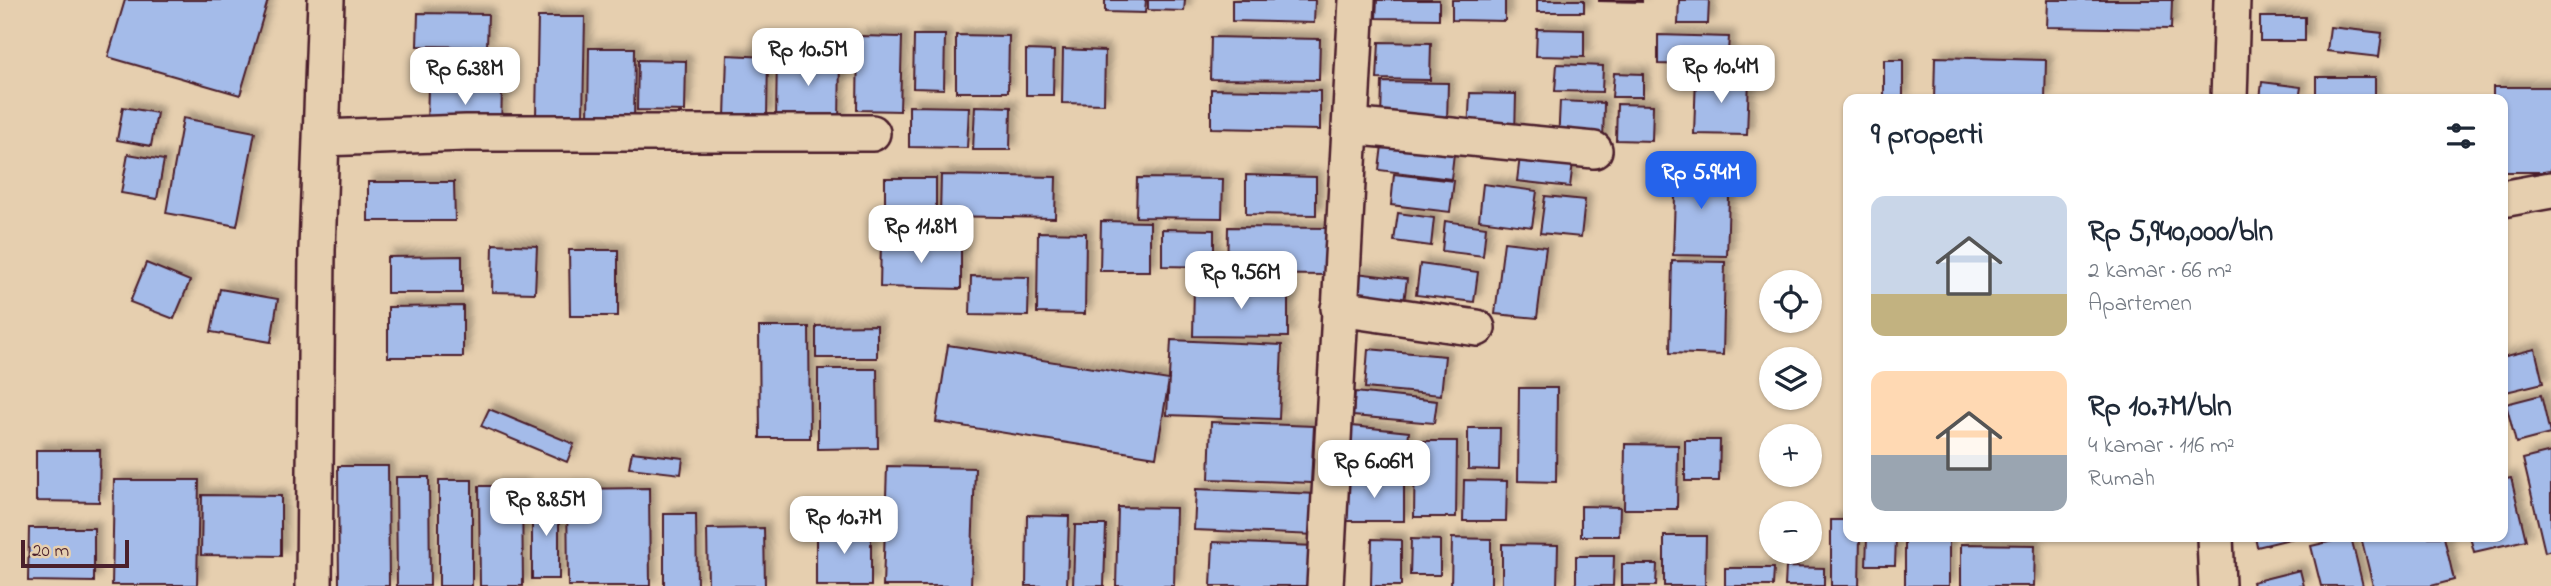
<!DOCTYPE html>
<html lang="id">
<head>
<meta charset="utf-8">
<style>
	:root { --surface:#fff; --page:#f2f2f3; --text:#1f2937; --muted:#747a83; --accent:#2563eb }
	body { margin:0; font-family:"Indie Flower",sans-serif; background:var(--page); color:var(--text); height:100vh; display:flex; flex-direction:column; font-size:26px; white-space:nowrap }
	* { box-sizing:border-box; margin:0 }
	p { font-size:23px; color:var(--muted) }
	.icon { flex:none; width:38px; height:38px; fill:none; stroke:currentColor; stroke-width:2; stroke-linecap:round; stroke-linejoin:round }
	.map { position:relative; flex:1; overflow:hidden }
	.side { position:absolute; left:1843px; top:94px; width:665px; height:448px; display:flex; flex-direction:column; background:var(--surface); border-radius:14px; box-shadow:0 2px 5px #0004 }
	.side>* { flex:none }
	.tools { position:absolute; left:1759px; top:270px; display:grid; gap:14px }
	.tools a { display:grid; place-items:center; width:63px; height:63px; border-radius:50%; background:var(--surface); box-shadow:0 2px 5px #0004; font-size:35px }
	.scale { position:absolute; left:21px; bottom:18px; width:108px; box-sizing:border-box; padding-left:7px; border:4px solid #4a1f2b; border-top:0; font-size:19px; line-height:24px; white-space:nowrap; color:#4a1f2b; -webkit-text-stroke:5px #e6cfaf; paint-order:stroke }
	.price { position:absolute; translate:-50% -60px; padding:0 16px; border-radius:14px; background:#fff; color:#222; font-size:23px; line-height:46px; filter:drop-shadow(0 2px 4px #0008) }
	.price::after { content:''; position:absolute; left:50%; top:42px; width:21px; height:16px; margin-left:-10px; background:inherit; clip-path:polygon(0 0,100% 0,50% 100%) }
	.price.on { background:var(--accent); color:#fff }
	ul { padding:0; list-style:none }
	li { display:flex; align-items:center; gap:21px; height:175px; padding:0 28px }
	li span { display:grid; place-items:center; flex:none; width:196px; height:140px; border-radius:14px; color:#555 }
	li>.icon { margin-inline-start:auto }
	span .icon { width:84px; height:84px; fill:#fffc; stroke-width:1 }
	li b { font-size:30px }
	h2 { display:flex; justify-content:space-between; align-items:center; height:84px; padding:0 28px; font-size:30px }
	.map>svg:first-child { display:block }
	.building { fill:#a4bbe9; stroke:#4a1f2b; stroke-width:2; filter:url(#shadow) }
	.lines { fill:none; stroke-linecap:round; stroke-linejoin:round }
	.minor-casing { stroke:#4a1f2b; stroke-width:40 }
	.minor { stroke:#e6cfaf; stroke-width:35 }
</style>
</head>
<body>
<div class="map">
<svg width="2551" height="586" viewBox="0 0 2551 586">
	<defs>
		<filter id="shadow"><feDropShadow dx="6" dy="-6" stdDeviation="3.5" flood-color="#0004"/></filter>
	</defs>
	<rect width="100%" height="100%" fill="#e6cfaf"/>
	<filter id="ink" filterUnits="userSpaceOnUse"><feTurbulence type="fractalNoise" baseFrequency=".0143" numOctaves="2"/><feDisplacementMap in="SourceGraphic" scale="14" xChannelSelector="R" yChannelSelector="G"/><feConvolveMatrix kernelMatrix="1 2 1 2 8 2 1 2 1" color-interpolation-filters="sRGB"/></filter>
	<g filter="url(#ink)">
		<path class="building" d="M125 0H268L240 95 108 57Z
			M1105 0H1146L1145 13 1105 12Z
			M1148 0H1185L1184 11 1148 10Z
			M1232 0H1315L1314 23 1232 21Z
			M1377 0H1439V19L1376 18Z
			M1452 0H1505V21L1452 20Z
			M1537 0H1584V12H1537Z
			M1599 0H1642V2L1599 1Z
			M1679 0H1709L1708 24H1678Z
			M2048 0H2172L2171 29 2047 27Z
			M418 13 488 14 487 47 417 46Z
			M538 17H585L583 116H536Z
			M2260 17H2305V41H2260Z
			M2330 27 2382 33 2379 57 2327 51Z
			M1537 29 1584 30V57L1536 56Z
			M914 35H945L944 89 913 88Z
			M956 35 1009 36 1008 92H956Z
			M1658 35 1729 37 1727 66 1658 64Z
			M858 36 902 37 900 111 857 110Z
			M1211 37 1320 39 1319 80 1210 79Z
			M1379 42 1431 43 1430 80 1377 79Z
			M589 48H635L634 122 588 121Z
			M1063 49 1105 51 1104 104 1062 103Z
			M1026 50 1054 51 1053 95H1026Z
			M777 52 840 54 839 123 776 122Z
			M727 55 768 57 767 117H725Z
			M1935 57 2046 60 2045 100H1934Z
			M638 60 686 61 685 111 637 110Z
			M1884 60H1903V100H1884Z
			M1557 64 1603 66 1602 92 1555 91Z
			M1614 73 1643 74V97H1612Z
			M1696 75 1749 77 1747 135 1694 134Z
			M2316 77H2375V100H2316Z
			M1382 82 1448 83 1447 122 1381 120Z
			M2262 82 2301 87 2299 100 2260 99Z
			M428 86 502 88 501 128 427 126Z
			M2493 87H2551V172H2502V100H2493Z
			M1211 89 1320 91V130L1211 128Z
			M1470 93 1516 94 1515 135 1468 134Z
			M1560 101 1604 103 1603 144 1558 143Z
			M1617 104 1653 105 1652 141 1616 140Z
			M909 106 969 107 967 148 909 147Z
			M975 106 1011 107 1010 150H973Z
			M123 107 157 113 151 146 117 140Z
			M183 118 255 132 237 226 166 213Z
			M1383 137 1455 145 1451 179 1379 170Z
			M128 154 164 160 157 199 121 193Z
			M1520 156 1573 162 1570 187 1517 181Z
			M1676 166 1730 168 1727 256 1673 255Z
			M1394 174 1454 181 1450 212 1391 205Z
			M941 175 1056 177 1055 218 940 216Z
			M1246 175 1316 177V215L1246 214Z
			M885 178H936V221L885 220Z
			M1137 178 1223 179 1222 218 1136 217Z
			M368 182H454L455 221H368Z
			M1483 184 1537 191 1532 227 1479 220Z
			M1545 196 1585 200 1581 237 1540 233Z
			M1398 213 1434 218 1431 246 1394 241Z
			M1101 221 1150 222V271H1100Z
			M1445 221 1486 227 1483 256 1442 251Z
			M1228 227 1328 228V275L1227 274Z
			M1162 229 1214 230V267L1162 266Z
			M1038 232 1086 233 1085 314 1037 313Z
			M881 241 961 242V289L880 287Z
			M1504 242 1546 247 1537 318 1495 314Z
			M493 244 537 246 535 293 492 292Z
			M569 250H618V316H570Z
			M462 256V293H387V257Z
			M1672 261 1725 262 1723 355 1670 353Z
			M146 263 190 281 174 319 130 302Z
			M1420 264 1478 272 1474 302 1416 295Z
			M1356 273 1407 279 1403 310 1353 303Z
			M971 276 1029 277 1028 316 970 315Z
			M1194 284 1288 286V337L1193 336Z
			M220 289 278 299 271 342 211 332Z
			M463 306V357H388V307Z
			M877 325V358H816V326Z
			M759 327H809L810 438H760Z
			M1171 340 1282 345 1279 419 1167 415Z
			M948 345 1169 380 1156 457 936 422Z
			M1368 349 1445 356 1441 395 1365 388Z
			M2535 349 2543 383 2502 393V357Z
			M818 369H877L878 448 818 449Z
			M1519 388H1557L1556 482 1518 481Z
			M1355 392 1437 401 1434 423 1353 416Z
			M2541 395 2550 434 2516 443 2506 404Z
			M489 409 574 444 567 462 481 426Z
			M1211 422 1314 426 1311 483 1209 479Z
			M1352 426 1409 432 1405 471 1347 465Z
			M1468 428H1500L1499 470 1468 469Z
			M1685 440H1720L1719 481H1685Z
			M1415 441H1457L1456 517H1414Z
			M1625 444 1678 445 1677 509H1624Z
			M36 450H100L99 502 36 501Z
			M632 452 683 458 681 474 629 468Z
			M2551 452V550L2545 552 2523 459Z
			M338 466H388L389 586H339Z
			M887 466 975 468 971 586H883Z
			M396 477H429L430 586H397Z
			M1344 478H1404V521H1344Z
			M2511 478 2526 540 2474 552 2470 537H2502V480Z
			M114 480H199L197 585H112Z
			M439 480H472V586H439Z
			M1464 480 1507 481 1506 521H1463Z
			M479 486H522L523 586H480Z
			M649 488 650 586H568L567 489Z
			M1196 489 1318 494 1316 535 1194 530Z
			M202 495 281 496V556L201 555Z
			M532 496H559V579H532Z
			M1581 506 1620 507 1619 536H1581Z
			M1118 507 1176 508 1174 586H1116Z
			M664 514H696L697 586H664Z
			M1027 515 1069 516 1067 586H1026Z
			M1831 520H1848V537H1860L1859 586H1831Z
			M1075 525H1106L1104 586H1073Z
			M816 526H871V586H816Z
			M29 528H94V582L28 581Z
			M764 528 765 586H708L707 529Z
			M1664 536H1706L1705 586H1664Z
			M1867 537H1896L1895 565H1866Z
			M1905 537H1949V586H1905Z
			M2255 537H2298L2257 547Z
			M2351 537 2363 586H2321L2311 546Z
			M2361 537H2444L2454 580 2431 586H2373Z
			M1452 538 1491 539V586H1451Z
			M1372 539 1401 540V586H1371Z
			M1411 539 1440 540V575H1410Z
			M1213 542 1316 546 1315 586H1211Z
			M1502 544 1558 545 1557 586H1502Z
			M1961 544 2035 545 2034 586H1961Z
			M1576 556H1614L1613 586H1576Z
			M1622 564H1657L1656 586H1622Z
			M1786 567 1824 568V586H1785Z
			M1725 568H1774L1773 586H1725Z
			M2300 570 2304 586H2253L2252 582Z"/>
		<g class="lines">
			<g class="minor-casing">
				<path id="minor" d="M2229 100 2232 0
					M1350 126 1594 150
					M321 138 466 133H872
					M2502 199 2551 190
					M1339 308 1477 328
					M2215 537 2217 586
					M314 586 317 250 326 0
					M1325 586 1357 0"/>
			</g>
			<use href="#minor" class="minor"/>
		</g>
	</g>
</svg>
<div class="tools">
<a><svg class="icon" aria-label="locate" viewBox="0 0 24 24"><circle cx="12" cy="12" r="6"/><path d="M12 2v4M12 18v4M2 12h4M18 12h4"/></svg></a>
<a><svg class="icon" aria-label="layers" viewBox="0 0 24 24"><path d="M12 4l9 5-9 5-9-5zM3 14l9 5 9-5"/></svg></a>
<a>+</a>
<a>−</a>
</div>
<div class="scale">20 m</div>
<b class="price" style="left:808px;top:88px">Rp 10.5M</b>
<b class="price" style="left:1721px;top:105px">Rp 10.4M</b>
<b class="price" style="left:465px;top:107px">Rp 6.38M</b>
<b class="price on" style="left:1701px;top:211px">Rp 5.94M</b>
<b class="price" style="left:921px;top:265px">Rp 11.8M</b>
<b class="price" style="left:1241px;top:311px">Rp 9.56M</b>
<b class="price" style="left:1374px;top:500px">Rp 6.06M</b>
<b class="price" style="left:546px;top:538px">Rp 8.85M</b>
<b class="price" style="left:844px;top:556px">Rp 10.7M</b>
<section class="side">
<h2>9 properti<svg class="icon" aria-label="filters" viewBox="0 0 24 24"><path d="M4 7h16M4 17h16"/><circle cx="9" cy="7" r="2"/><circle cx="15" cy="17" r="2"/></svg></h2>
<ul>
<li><span style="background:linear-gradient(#c9d6e8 70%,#c2b280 0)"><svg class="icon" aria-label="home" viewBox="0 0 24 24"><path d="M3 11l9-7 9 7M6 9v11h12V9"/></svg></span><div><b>Rp 5,940,000/bln</b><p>2 kamar · 66 m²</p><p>Apartemen</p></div></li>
<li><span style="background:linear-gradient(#ffd9b3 60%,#9aa5b1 0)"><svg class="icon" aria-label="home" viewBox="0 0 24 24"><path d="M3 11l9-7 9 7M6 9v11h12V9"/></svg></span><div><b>Rp 10.7M/bln</b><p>4 kamar · 116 m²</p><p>Rumah</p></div></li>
</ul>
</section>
</div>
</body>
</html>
